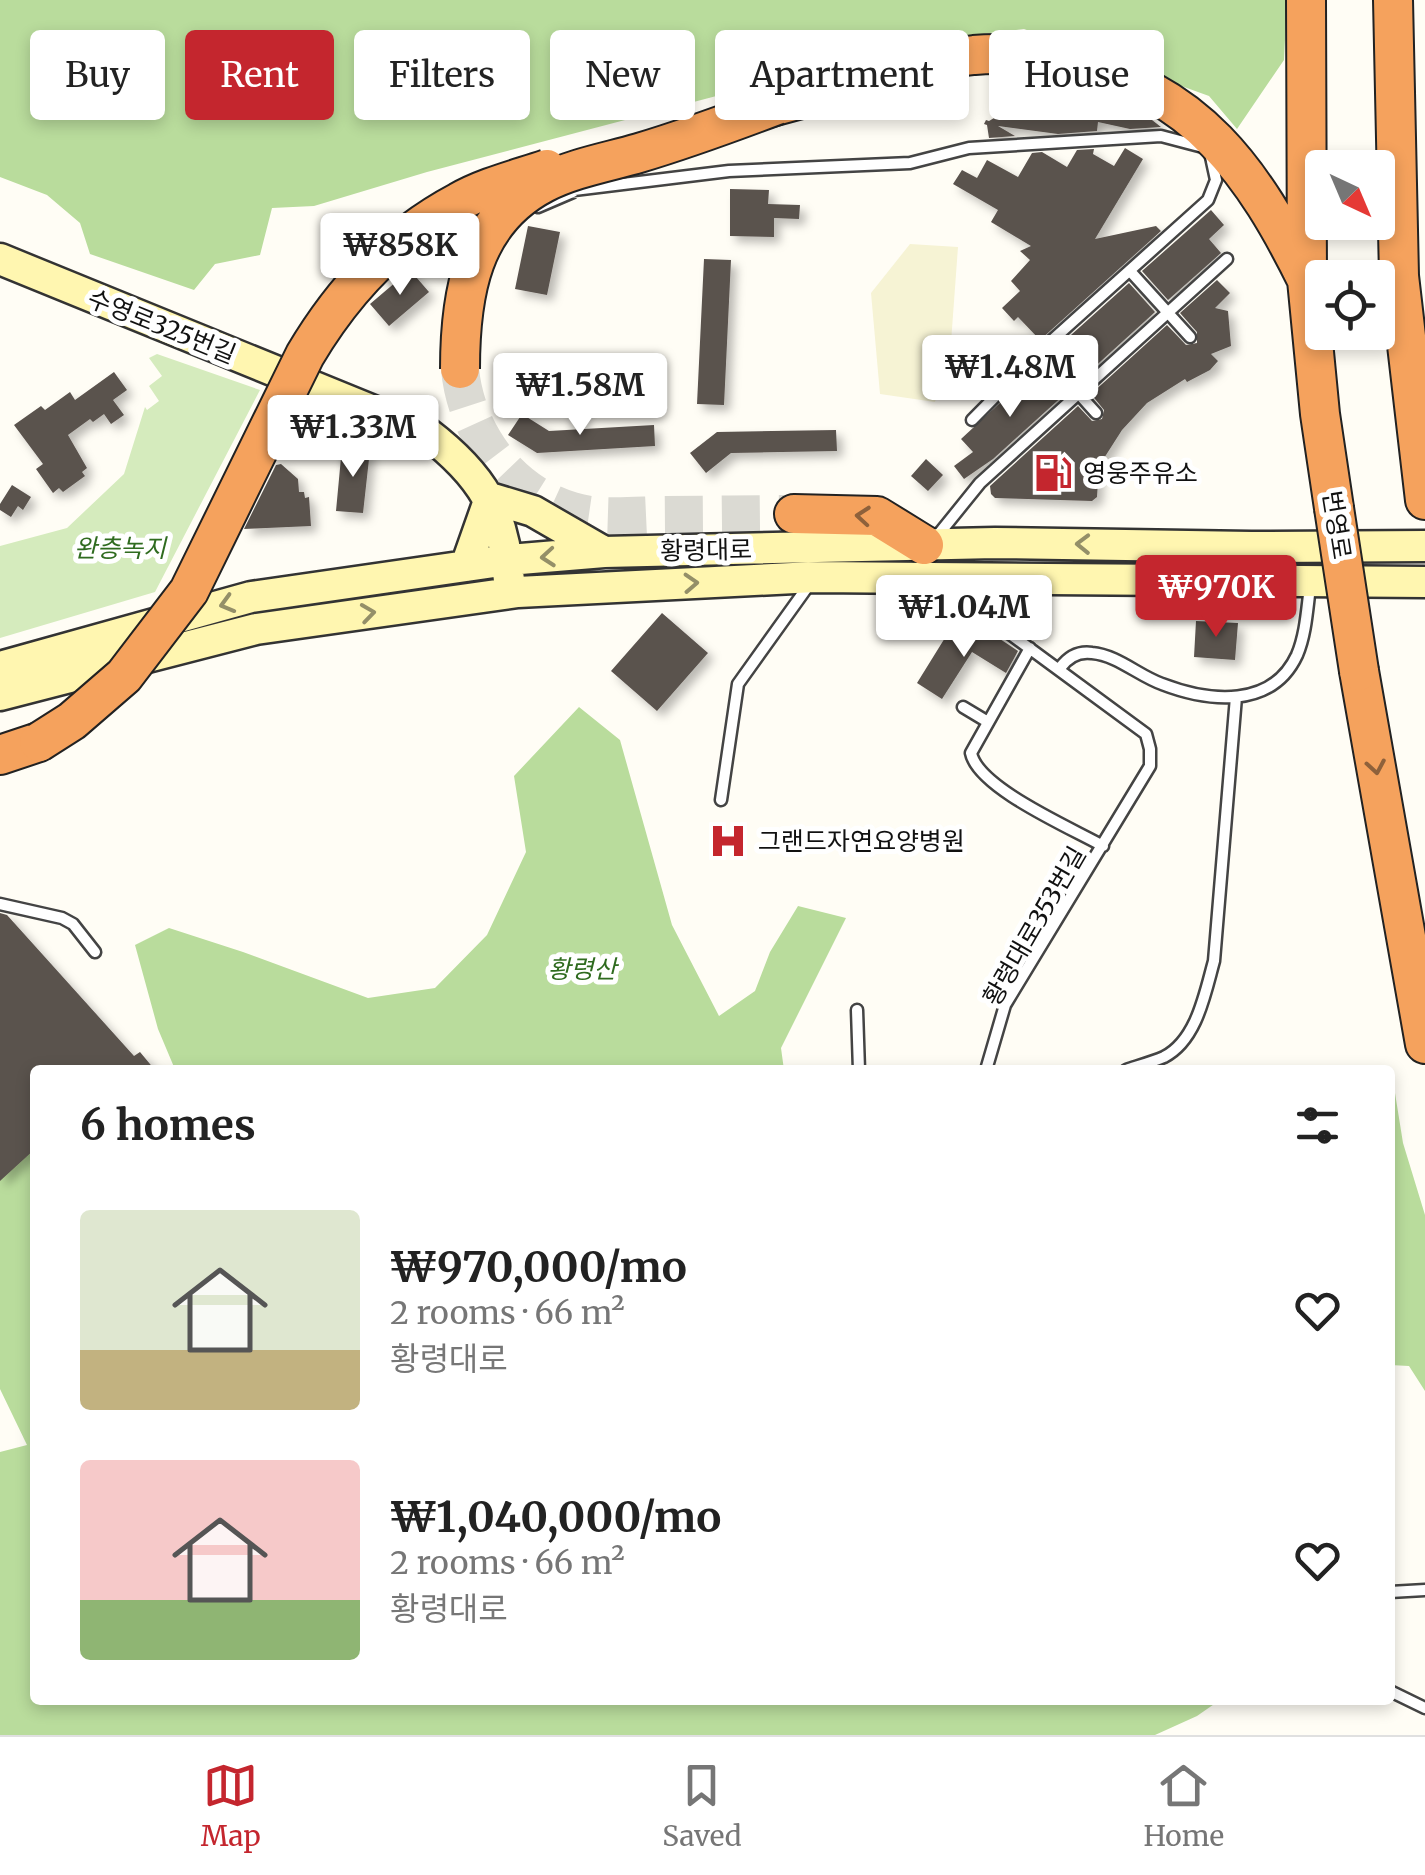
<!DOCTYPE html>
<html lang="en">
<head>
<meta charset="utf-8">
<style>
	:root { --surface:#fff; --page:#f6f6f6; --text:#222; --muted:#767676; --line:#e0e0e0; --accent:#c4262e }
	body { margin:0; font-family:Merriweather,"Noto Sans KR",serif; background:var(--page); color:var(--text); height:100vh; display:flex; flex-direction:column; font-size:38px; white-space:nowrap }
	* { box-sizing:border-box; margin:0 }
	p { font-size:32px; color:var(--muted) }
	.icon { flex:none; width:55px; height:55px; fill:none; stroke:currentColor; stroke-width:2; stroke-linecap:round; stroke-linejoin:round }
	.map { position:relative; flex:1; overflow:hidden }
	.details { position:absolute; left:30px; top:1065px; width:1365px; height:640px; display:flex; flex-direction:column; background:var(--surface); border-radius:10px; box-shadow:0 5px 15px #0003 }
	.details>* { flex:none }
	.top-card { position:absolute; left:30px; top:30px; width:1365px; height:90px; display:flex; gap:20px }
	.needle { width:65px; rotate:136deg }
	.controls { position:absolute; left:1305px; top:150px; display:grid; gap:20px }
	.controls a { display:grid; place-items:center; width:90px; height:90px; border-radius:10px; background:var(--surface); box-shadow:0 5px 15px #0003; font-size:50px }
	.price { position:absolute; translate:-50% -85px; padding:0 22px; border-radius:10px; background:#fff; color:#222; font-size:32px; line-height:65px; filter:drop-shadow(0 2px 5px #0008) }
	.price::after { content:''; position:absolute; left:50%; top:60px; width:30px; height:22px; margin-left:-15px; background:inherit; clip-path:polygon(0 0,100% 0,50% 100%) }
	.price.active { background:var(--accent); color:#fff }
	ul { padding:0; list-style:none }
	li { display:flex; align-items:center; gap:30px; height:250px; padding:0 50px }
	li span { display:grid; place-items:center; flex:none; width:280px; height:200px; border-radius:10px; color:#555 }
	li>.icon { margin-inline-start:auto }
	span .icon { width:120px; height:120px; fill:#fffc; stroke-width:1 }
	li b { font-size:42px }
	h2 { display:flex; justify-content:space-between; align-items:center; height:120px; padding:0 50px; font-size:42px }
	.tag { padding:0 35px; border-radius:10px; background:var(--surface); box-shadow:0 5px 15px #0003; font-size:35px; line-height:90px }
	.tag.active { background:var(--accent); color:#fff }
	.tab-bar { display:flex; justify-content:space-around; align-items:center; height:140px; border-top:2px solid var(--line); background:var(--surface); font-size:28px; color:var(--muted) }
	.tab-bar a { display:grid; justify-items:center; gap:5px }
	.tab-bar .active { color:var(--accent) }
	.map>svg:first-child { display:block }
	.farmland { fill:#f6f3d4 }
	.green { fill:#d5ebbd }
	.forest { fill:#b9dc9c }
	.building { fill:#5a524d; filter:url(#shadow) }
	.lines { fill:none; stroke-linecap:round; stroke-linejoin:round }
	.highway-tunnel { stroke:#dbdad3; stroke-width:38; stroke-dasharray:38 19; stroke-linecap:butt }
	.lane-casing { stroke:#444; stroke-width:15 }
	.secondary-casing { stroke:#333; stroke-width:35 }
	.highway-casing { stroke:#222; stroke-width:42 }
	.lane { stroke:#fff; stroke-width:10 }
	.secondary { stroke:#fff6b0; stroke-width:30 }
	.highway { stroke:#f5a25d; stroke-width:38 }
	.highway-bridge-casing { stroke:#222; stroke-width:42; stroke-linecap:butt }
	.highway-bridge { stroke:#f5a25d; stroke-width:38 }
	.oneway { stroke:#8e613b }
	.oneway2 { stroke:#948f68 }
	.labels { text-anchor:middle; stroke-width:10; stroke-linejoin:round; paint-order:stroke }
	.street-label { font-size:25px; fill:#111; stroke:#fff }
	.poi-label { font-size:25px; fill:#111; stroke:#fff; text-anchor:start }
	.park-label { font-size:25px; font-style:italic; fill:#2f6b1f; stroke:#fff }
</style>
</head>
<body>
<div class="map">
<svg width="1425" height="1735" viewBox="0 0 1425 1735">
	<defs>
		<filter id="shadow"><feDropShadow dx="6" dy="6" stdDeviation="5" flood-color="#0004"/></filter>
	</defs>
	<rect width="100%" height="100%" fill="#fffdf5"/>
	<path class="farmland" d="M910 244 958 247 950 356 935 402 880 394 871 293Z"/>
	<path class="green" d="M157 354 260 390 155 592 0 638V546L67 528 124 474 145 407 147 410 159 401 149 386 162 376 149 358Z"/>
	<path class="forest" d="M0 0H1287L1284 60 1237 129 1209 96 1024 29 930 40 427 172 314 206 272 208 260 255 215 264 194 290 90 254 80 223 47 195 0 177Z
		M579 707 620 740 672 925 719 1016 755 991 770 952 798 906 846 918 781 1048 784 1070H172L174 1067 158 1029 135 945 169 928 243 952 368 998 435 988 487 935 526 852 514 776Z
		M1390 1087 1395 1093 1403 1143 1425 1215V1391L1409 1366 1390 1365Z
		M35 1129V1700H1220L1197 1716 1155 1735H0V1452L27 1445 0 1389V1138Z"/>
	<path class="building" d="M1086 96 1143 113 1161 127 1130 129 1098 122 1097 131 1058 134 998 126 1015 136 989 138 987 125 984 124 986 120 989 121 1016 105 1042 102V97L1085 102Z
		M1125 148 1143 159 1095 239 1156 226 1161 231 1040 340 1018 317 1014 321 1002 308 1020 291 1011 281 1030 260 1020 251 1031 246 991 222 998 210 953 184 962 170 977 178 987 160 1018 177 1032 153 1042 152 1067 167 1077 150 1094 149 1093 154 1114 166Z
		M730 189 769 190 768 204 800 205 799 219 774 218V237L730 236Z
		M1211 210 1224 225 1209 239 1221 253 1168 300 1142 271Z
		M528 226 560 232 547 295 515 289Z
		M704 259 731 260 724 405 697 404Z
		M410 270 429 292 389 326 370 304Z
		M1217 280 1230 293 1215 308 1228 311 1231 346 1211 354 1218 361 1210 370 1187 382 1185 379 1147 403 1122 430 1099 466 1097 497 1092 501 995 498 991 494 990 486 1078 406 1092 421 1102 419 1104 410 1091 394 1167 325 1186 345 1197 343V332L1180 313Z
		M1129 283 1155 312 1079 381 1052 352Z
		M1041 365 1066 393 993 459 964 479 954 466 973 452 961 439Z
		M114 372 127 390 113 400 124 415 111 424 104 414 93 422 90 419 68 435 87 468 82 472 85 476 63 492 59 488 53 493 36 469 43 464 14 425 41 406 45 410 70 392 75 400Z
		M522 414 549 431 654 425 655 446 537 453 508 435Z
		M836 430 837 451 731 453 706 473 690 453 717 432Z
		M342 447 370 450 363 513 336 511Z
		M926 459 943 475 928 491 911 476Z
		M281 464 298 479 299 492H304L305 498 309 497 311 526 244 529 276 465Z
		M12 485 31 497 23 510 18 506 11 517 0 510V504Z
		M662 613 708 653 657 711 611 671Z
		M1196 621 1238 623 1235 660 1194 657Z
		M982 627 1018 651 1006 673 972 652 942 699 917 683 948 633 970 647Z
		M0 913 7 915 134 1056 140 1052 155 1070H35V1149L0 1181Z"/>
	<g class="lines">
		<path class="highway-tunnel" d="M460 369C466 432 508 492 572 511 598 519 629 516 656 515 702 515 748 514 794 514"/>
		<g class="lane-casing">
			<path id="lane" d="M566 191 729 171 910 163 969 148 1161 136 1199 146
				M538 207 573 192
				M400 264 426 250 476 233
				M1130 271 1190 337
				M1040 351 1096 413
				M972 420 1040 351 1208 200 1216 180 1211 157
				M934 540 980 483 1227 259
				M915 590 966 607 1010 634 1146 734 1150 749V766L1005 1005 986 1070
				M1030 648 971 753C978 788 1071 828 1103 846
				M1060 668C1068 657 1078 651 1092 653 1117 655 1139 676 1162 684 1209 702 1272 709 1297 655 1306 634 1307 609 1310 587
				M963 707 988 722
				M721 800 738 684 811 582
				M0 904 62 918 73 924 95 952
				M857 1010 859 1070
				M1126 1070C1138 1066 1152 1062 1164 1057 1197 1040 1205 993 1214 961L1236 697
				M1390 1592 1425 1590
				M1390 1691 1425 1708"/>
		</g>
		<g class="secondary-casing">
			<path id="secondary" d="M0 259 427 433C482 475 504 511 509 581
				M466 566 490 498 533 511 604 552
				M0 667 251 597 508 560 604 552 995 543 1251 547 1425 546
				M0 695 256 629 518 592 814 577 1425 582"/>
		</g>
		<g class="highway-casing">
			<path id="highway" d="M1306 0 1307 280 1320 414 1334 508
				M1393 0 1399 276 1425 500
				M747 114C788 102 830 92 871 80 905 71 940 59 974 55 1007 52 1040 56 1072 63 1196 89 1254 173 1307 280
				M794 514 877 516 924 545
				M1359 671 1425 1044
				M0 755 39 742"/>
		</g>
		<use href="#lane" class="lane"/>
		<use href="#secondary" class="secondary"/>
		<use href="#highway" class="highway"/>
		<g class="highway-bridge-casing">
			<path id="highway-bridge" d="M460 369C460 295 471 221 544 183 573 168 608 162 639 153 686 139 732 122 777 105
				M1334 508 1359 671
				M39 742 72 721 124 676 189 591 305 355C343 291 393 237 459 202 485 187 518 179 547 169"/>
		</g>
		<use href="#highway-bridge" class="highway-bridge"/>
	</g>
	<defs><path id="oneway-chevron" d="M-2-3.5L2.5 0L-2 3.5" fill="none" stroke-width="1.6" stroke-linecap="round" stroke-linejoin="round" transform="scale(2.5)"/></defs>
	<g class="oneway">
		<use href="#oneway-chevron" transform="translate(863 516) rotate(-175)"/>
		<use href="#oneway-chevron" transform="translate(1376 767) rotate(80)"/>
	</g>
	<g class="oneway2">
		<use href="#oneway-chevron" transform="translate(1083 544) rotate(-179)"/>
		<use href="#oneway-chevron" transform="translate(548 557) rotate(175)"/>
		<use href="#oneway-chevron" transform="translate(691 583) rotate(-3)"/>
		<use href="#oneway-chevron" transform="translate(227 604) rotate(164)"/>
		<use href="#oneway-chevron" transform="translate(368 613) rotate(-8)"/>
	</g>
	<defs>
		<g id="fuel-bare" transform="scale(3)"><path d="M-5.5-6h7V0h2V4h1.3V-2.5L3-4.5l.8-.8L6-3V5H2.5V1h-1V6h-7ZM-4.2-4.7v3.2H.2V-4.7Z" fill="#c4262e" stroke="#fff" stroke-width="2.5" paint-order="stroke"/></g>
		<g id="hospital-bare" transform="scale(3)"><path d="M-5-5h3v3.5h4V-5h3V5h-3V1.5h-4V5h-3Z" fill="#c4262e" stroke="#fff" stroke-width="2.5" paint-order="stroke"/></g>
	</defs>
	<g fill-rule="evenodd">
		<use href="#fuel-bare" x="1053" y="473"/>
		<use href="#hospital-bare" x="728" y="841"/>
	</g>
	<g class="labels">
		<g class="street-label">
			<text transform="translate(162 326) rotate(22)" y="9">수영로325번길</text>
			<text transform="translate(1337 525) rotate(81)" y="9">번영로</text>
			<text transform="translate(706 550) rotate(-1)" y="9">황령대로</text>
			<text transform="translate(1034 926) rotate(-60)" y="9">황령대로353번길</text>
		</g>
		<g class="poi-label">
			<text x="1083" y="482">영웅주유소</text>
			<text x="758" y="850">그랜드자연요양병원</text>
		</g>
		<g class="park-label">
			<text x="120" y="557">완층녹지</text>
			<text x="582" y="978">황령산</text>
		</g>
	</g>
</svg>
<div class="controls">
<a><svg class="needle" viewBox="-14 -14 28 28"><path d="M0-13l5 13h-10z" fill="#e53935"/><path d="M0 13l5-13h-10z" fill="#767676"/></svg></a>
<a><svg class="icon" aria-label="locate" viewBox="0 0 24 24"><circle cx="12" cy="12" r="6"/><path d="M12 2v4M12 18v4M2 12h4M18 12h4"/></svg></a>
</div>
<b class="price" style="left:400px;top:298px">₩858K</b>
<b class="price" style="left:1010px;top:420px">₩1.48M</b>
<b class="price" style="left:580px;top:438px">₩1.58M</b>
<b class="price" style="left:353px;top:480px">₩1.33M</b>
<b class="price active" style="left:1216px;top:640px">₩970K</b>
<b class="price" style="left:964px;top:660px">₩1.04M</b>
<div class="top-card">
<a class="tag">Buy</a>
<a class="tag active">Rent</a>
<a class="tag">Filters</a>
<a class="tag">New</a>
<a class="tag">Apartment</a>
<a class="tag">House</a>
</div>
<section class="details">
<h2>6 homes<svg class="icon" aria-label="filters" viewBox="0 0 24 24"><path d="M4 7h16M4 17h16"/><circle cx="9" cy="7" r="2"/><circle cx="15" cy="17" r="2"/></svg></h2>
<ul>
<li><span style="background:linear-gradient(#dfe7d0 70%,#c2b280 0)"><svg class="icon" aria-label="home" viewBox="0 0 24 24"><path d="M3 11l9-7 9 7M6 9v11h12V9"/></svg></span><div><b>₩970,000/mo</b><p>2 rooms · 66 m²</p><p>황령대로</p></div><svg class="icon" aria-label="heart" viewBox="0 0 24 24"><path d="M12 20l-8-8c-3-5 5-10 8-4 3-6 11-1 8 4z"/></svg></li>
<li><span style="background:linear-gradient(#f6c9c9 70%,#8fb573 0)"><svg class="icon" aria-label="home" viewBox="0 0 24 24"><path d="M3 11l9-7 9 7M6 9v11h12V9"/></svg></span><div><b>₩1,040,000/mo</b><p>2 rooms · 66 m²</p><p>황령대로</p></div><svg class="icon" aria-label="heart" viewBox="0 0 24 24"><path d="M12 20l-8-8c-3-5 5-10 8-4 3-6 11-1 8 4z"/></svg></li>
</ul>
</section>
</div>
<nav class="tab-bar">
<a class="active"><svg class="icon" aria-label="map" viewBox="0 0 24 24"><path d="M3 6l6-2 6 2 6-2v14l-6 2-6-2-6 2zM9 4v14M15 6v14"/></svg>Map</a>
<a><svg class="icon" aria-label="saved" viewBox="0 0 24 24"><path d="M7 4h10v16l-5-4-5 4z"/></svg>Saved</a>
<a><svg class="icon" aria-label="home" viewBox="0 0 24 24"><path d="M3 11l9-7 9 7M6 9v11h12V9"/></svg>Home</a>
</nav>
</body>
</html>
